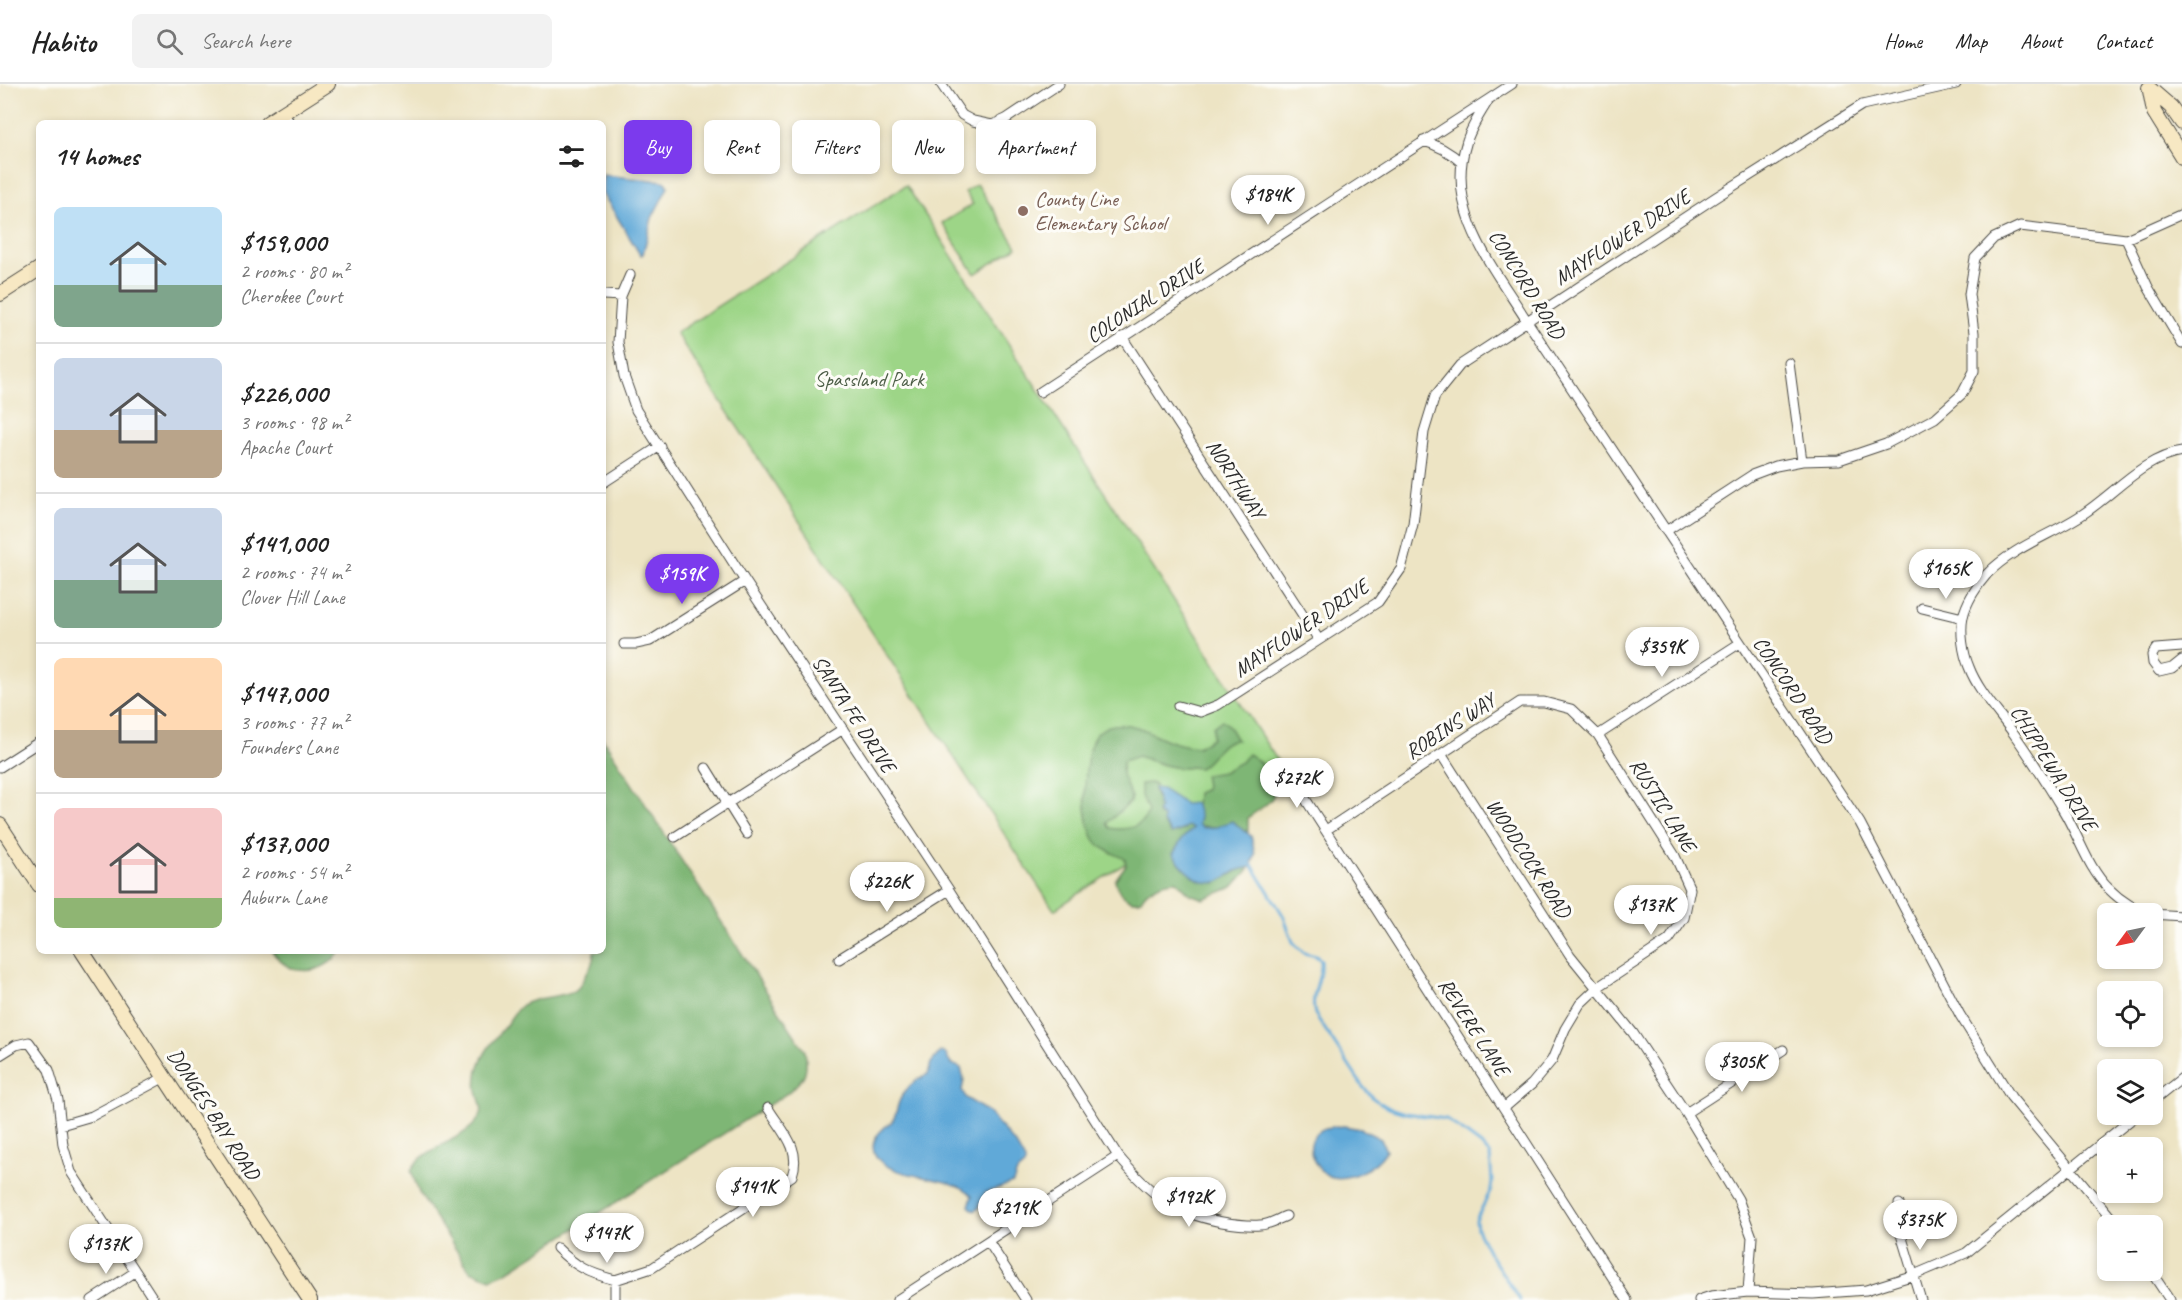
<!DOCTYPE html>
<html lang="en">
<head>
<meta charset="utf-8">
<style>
	:root { --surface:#fff; --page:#f2f2f2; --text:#222; --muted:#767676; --line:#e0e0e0; --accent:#7c3aed }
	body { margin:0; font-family:Caveat,sans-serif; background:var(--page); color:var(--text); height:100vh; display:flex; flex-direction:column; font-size:22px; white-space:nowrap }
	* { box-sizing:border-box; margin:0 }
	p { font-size:20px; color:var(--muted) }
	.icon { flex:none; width:33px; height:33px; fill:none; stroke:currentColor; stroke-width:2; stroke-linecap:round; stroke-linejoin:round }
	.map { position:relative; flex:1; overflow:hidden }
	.side { position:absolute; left:36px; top:36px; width:570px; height:834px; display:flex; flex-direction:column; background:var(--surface); border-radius:9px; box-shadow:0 3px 9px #0003 }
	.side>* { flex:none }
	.guide { position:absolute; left:624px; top:36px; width:570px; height:54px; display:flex; gap:12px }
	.needle { width:39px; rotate:237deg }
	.fabs { position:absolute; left:2097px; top:819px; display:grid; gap:12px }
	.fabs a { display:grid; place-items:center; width:66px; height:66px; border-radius:9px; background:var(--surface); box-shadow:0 3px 9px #0003; font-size:30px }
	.price { position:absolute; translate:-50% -51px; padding:0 14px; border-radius:21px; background:#fff; color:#222; font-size:20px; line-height:39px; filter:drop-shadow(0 2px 3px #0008) }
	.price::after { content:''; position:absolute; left:50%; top:36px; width:18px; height:14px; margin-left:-9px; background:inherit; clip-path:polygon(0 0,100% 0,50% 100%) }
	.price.selected { background:var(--accent); color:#fff }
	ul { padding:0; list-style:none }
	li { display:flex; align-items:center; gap:18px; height:150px; padding:0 18px }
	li+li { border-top:2px solid var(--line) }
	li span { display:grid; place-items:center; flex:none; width:168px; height:120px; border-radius:9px; color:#555 }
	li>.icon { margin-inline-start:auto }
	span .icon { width:72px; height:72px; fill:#fffc; stroke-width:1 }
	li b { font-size:26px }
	h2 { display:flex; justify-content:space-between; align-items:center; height:72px; padding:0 18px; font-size:26px }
	.pill { padding:0 21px; border-radius:9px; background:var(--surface); box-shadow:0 3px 9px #0003; font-size:21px; line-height:54px }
	.pill.selected { background:var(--accent); color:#fff }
	header { display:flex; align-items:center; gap:36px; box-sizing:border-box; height:84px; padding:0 30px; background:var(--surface); border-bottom:2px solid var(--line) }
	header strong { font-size:28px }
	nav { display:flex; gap:33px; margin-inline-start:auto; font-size:21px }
	.search { width:420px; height:54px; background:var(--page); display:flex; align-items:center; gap:15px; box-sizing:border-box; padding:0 21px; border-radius:9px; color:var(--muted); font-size:22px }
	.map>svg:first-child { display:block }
	.green { fill:#9dd587; stroke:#648059; stroke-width:1.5 }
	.forest { fill:#7eb674; stroke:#547050; stroke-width:1.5 }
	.water { fill:#61a9d8; stroke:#466a82; stroke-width:1.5 }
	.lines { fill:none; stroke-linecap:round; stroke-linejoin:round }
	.stream { stroke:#61a9d8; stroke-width:3 }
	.street-casing { stroke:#484742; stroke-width:11 }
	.secondary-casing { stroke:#484742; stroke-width:16 }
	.street { stroke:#fff; stroke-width:9 }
	.secondary { stroke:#f7e8c3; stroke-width:14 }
	.education-dot { fill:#8d6e63; stroke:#fdfcf7; stroke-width:2 }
	.labels { text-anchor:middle; stroke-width:6; stroke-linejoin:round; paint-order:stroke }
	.education-label { font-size:21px; fill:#785e54; stroke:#fdfcf7; text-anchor:start }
	.street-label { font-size:21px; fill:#2b2b2b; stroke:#fdfcf7 }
	.park-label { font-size:21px; fill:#4d5e47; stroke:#fdfcf7 }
</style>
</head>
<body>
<header>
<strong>Habito</strong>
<div class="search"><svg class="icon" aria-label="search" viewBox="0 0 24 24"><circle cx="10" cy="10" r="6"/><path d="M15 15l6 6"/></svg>Search here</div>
<nav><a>Home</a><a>Map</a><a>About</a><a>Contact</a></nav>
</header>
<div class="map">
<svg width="2182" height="1216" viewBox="0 0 2182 1216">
	<rect width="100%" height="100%" fill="#fdfcf7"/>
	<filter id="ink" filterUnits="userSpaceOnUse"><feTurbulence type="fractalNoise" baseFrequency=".0167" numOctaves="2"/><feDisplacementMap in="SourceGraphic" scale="12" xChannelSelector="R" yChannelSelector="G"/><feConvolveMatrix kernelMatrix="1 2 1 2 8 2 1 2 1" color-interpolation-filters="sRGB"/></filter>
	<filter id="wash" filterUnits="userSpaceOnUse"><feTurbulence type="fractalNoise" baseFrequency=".008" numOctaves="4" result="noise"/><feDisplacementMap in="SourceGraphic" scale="24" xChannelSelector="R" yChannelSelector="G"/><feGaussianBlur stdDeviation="1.35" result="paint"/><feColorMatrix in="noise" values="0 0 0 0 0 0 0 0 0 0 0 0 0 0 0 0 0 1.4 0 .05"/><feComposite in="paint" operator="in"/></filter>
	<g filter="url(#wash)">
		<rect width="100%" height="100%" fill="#ede4c4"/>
		<path class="green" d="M977 100 1017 163 975 190 942 139 973 120 965 108Z
			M906 101 1279 679 1054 826 676 249Z"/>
		<path class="forest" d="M1222 636 1228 641 1237 656C1221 654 1213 676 1199 684L1190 683C1179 688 1149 676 1138 672L1123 677 1122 690 1131 713 1130 718 1107 739 1110 744C1125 747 1145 743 1148 727L1141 712V700L1150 699 1155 701 1154 707 1160 723 1157 727 1158 731 1163 732V738L1170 750 1184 746 1187 742 1194 744 1182 755 1173 770 1183 783 1199 796 1216 799 1241 785 1251 783 1233 803 1203 815 1190 810 1177 797C1163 797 1147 804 1141 816 1128 821 1118 808 1115 796L1126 781 1125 775C1116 770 1104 767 1097 759 1081 742 1082 671 1095 652 1099 646 1107 642 1114 641 1134 638 1150 649 1167 656 1177 660 1187 662 1198 663L1212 654 1213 643Z
			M603 655 805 967C809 991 803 996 786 1010L507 1188 491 1195 470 1187 419 1109 411 1086C426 1060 470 1056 481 1030 484 1022 478 1015 477 1007 473 980 489 962 505 942 510 936 515 926 522 921 538 911 567 914 578 904 581 901 583 895 585 892 591 883 594 878 594 867H603Z
			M1248 670C1258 675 1262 681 1268 690 1284 716 1266 719 1248 734V749L1232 737 1217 743 1199 742 1198 738 1200 734 1196 723 1197 709 1204 706 1206 702 1204 691 1223 688 1241 678Z
			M272 867H341C322 892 290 894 272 867Z"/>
		<path class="water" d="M603 91 664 97 667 99 668 103 652 134 643 170 641 171 639 169 603 110Z
			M1154 704 1162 705 1185 720 1195 719 1200 734 1198 740 1202 744 1217 743 1232 737 1251 752 1255 770 1251 783C1248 784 1245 784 1242 785 1234 786 1227 794 1220 797 1201 805 1183 784 1173 770L1182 755 1193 744 1187 742 1184 745 1171 750 1163 738V732H1161L1157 728 1160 723 1157 719 1158 715Z
			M940 968 945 969 950 979 961 984 964 996 962 1006 966 1014 988 1028 1016 1061 1025 1077V1081L1017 1088 1013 1099 985 1109 979 1124 974 1127 969 1122 972 1112C959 1092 897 1096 879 1076 869 1065 873 1054 883 1045 886 1041 891 1040 893 1036 896 1030 897 1024 899 1018 904 1005 915 996 928 990L931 979Z
			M1344 1042 1361 1045 1381 1055 1386 1067C1380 1077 1372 1083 1361 1088 1353 1092 1339 1096 1329 1092 1312 1084 1302 1058 1321 1046 1327 1042 1336 1043 1344 1042Z"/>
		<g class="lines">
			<path class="stream" d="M1252 781 1283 831 1293 858 1304 869 1316 872 1321 876C1323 894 1309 911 1315 930L1363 1003 1374 1015 1389 1024 1405 1029 1446 1035 1481 1061 1490 1071 1492 1097 1491 1106 1476 1136 1477 1145 1489 1169 1520 1216"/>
		</g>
	</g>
	<g filter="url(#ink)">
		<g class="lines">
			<g class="street-casing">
				<path id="street" d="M941 0 962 31 973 37 992 41 1006 35 1059 0
					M1489 15C1481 29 1470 44 1466 60 1445 127 1494 184 1527 237L1860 739 1960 931 2011 1013 2118 1142
					M283 29 290 39
					M1423 57C1439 61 1450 68 1462 79
					M2126 155 2148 203 2182 260
					M630 191 621 212 618 258 624 292 636 326 745 497 949 806 1118 1072C1150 1110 1173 1129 1222 1138 1234 1140 1248 1142 1260 1141 1269 1141 1278 1135 1286 1132
					M603 211 621 212
					M1122 253 1319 556
					M1789 279 1802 377
					M1040 308 1512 0
					M603 399 660 362
					M1666 447 1752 391 1776 382 1802 377 1839 376 1886 360 1935 334 1962 310 1974 287V249L1969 210 1975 174 1994 154 2020 142 2126 155 2182 130
					M1922 524 1963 534
					M624 560H636L650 557 745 497
					M2182 563 2156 565 2152 571 2153 579 2159 587 2172 584 2182 576
					M1178 622 1200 628 1218 621 1378 518 1401 485 1413 440 1424 348 1435 312 1460 281 1716 113 1862 21 1956 0
					M1598 651 1740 559
					M1441 670 1570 871 1633 949 1686 1029 1738 1115 1752 1153 1748 1208
					M0 683 39 658
					M706 684 747 750
					M1290 691 1627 1216
					M1326 746 1520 618H1544L1571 625 1598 651 1675 772 1690 805 1684 834 1669 856 1598 903 1580 920 1565 945 1552 976 1532 1000 1504 1024
					M675 753 843 645
					M2151 830C2135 826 2120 816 2109 805 2087 783 2079 752 2063 726 2048 701 2032 675 2014 650 1999 629 1978 607 1969 583 1963 569 1960 548 1963 533 1966 519 1977 501 1987 490 2013 463 2053 450 2083 430 2114 410 2144 373 2182 368
					M2152 830 2182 832
					M839 875 949 806
					M0 971 16 961 29 958 49 986 58 1016 63 1061 71 1088 154 1216
					M2152 1018 2182 994
					M1686 1029 1783 966
					M61 1041 92 1032 165 993
					M1899 1120V1144L1921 1216
					M988 1157 1026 1216
					M557 1164C576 1183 589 1189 615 1196V1216
					M2150 1186 2170 1216
					M615 1196 652 1184 792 1092C802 1064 782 1047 768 1024
					M92 1216 135 1188
					M897 1216 1118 1072
					M1699 1216 1711 1212 1748 1208 1813 1210 1866 1206 1914 1191 1966 1169 2138 1030"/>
			</g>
			<g class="secondary-casing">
				<path id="secondary" d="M2149 4 2171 23 2182 39
					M2150 7 2154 28 2182 73
					M267 39 328 0
					M0 210 39 185
					M0 741 39 801
					M82 867 310 1216"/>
			</g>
			<use href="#street" class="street"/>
			<use href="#secondary" class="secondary"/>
		</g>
	</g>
	<circle class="education-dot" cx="1023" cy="127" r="6"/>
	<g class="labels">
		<g class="education-label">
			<text x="1035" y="122">County Line<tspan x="1035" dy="24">Elementary School</tspan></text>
		</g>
		<g class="street-label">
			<text transform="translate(1622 153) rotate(-33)" y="7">MAYFLOWER DRIVE</text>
			<text transform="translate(1527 200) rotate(58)" y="7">CONCORD ROAD</text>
			<text transform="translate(1145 217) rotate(-33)" y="7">COLONIAL DRIVE</text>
			<text transform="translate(1236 395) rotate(57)" y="7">NORTHWAY</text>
			<text transform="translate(1301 544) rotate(-34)" y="7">MAYFLOWER DRIVE</text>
			<text transform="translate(1793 606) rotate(56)" y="7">CONCORD ROAD</text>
			<text transform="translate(854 630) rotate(57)" y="7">SANTA FE DRIVE</text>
			<text transform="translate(1450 642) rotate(-33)" y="7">ROBINS WAY</text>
			<text transform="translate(2054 684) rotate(58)" y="7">CHIPPEWA DRIVE</text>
			<text transform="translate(1663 721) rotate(58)" y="7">RUSTIC LANE</text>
			<text transform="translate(1529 774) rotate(57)" y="7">WOODCOCK ROAD</text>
			<text transform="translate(1474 943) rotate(57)" y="7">REVERE LANE</text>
			<text transform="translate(214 1030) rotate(57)" y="7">DONGES BAY ROAD</text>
		</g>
		<g class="park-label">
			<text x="869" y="302">Spassland Park</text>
		</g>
	</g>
</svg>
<div class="fabs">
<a><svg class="needle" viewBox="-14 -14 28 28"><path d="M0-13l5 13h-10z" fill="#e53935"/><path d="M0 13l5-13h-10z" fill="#767676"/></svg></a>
<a><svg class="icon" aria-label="locate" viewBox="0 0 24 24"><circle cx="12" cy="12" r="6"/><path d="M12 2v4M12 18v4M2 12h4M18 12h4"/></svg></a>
<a><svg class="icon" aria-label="layers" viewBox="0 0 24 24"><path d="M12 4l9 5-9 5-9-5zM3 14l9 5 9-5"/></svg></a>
<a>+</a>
<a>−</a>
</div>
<b class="price" style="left:1268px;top:142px">$184K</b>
<b class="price" style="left:1946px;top:516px">$165K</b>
<b class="price selected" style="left:682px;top:521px">$159K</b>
<b class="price" style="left:1662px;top:594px">$359K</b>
<b class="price" style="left:1297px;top:725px">$272K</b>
<b class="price" style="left:887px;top:829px">$226K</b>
<b class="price" style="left:1651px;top:852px">$137K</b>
<b class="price" style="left:1742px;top:1009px">$305K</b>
<b class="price" style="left:753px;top:1134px">$141K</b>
<b class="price" style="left:1189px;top:1144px">$192K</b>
<b class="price" style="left:1015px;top:1155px">$219K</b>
<b class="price" style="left:1920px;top:1167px">$375K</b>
<b class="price" style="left:607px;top:1180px">$147K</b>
<b class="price" style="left:106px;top:1191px">$137K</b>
<div class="guide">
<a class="pill selected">Buy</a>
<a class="pill">Rent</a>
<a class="pill">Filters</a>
<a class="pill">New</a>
<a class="pill">Apartment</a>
</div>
<section class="side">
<h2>14 homes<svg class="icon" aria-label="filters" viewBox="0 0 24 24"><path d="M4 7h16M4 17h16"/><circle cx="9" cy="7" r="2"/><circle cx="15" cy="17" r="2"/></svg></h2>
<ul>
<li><span style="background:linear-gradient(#bfe0f5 65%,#7fa58c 0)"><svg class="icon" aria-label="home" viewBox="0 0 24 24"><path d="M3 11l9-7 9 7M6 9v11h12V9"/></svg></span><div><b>$159,000</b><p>2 rooms · 80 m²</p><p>Cherokee Court</p></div></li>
<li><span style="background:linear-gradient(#c9d6e8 60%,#b9a48a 0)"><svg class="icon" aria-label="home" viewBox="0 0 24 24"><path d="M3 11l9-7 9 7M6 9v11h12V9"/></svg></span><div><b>$226,000</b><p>3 rooms · 98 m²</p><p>Apache Court</p></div></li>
<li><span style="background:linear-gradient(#c9d6e8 60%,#7fa58c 0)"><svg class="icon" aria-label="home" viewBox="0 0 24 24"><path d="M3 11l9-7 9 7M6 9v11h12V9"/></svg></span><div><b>$141,000</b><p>2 rooms · 74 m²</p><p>Clover Hill Lane</p></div></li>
<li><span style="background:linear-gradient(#ffd9b3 60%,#b9a48a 0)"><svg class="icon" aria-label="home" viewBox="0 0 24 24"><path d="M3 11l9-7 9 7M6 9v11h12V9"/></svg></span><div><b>$147,000</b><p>3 rooms · 77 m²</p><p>Founders Lane</p></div></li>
<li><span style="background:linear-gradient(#f6c9c9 75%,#8fb573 0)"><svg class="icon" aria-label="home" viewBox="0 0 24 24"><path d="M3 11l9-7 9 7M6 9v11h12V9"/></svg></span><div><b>$137,000</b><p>2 rooms · 54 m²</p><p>Auburn Lane</p></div></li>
</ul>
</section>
</div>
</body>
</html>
